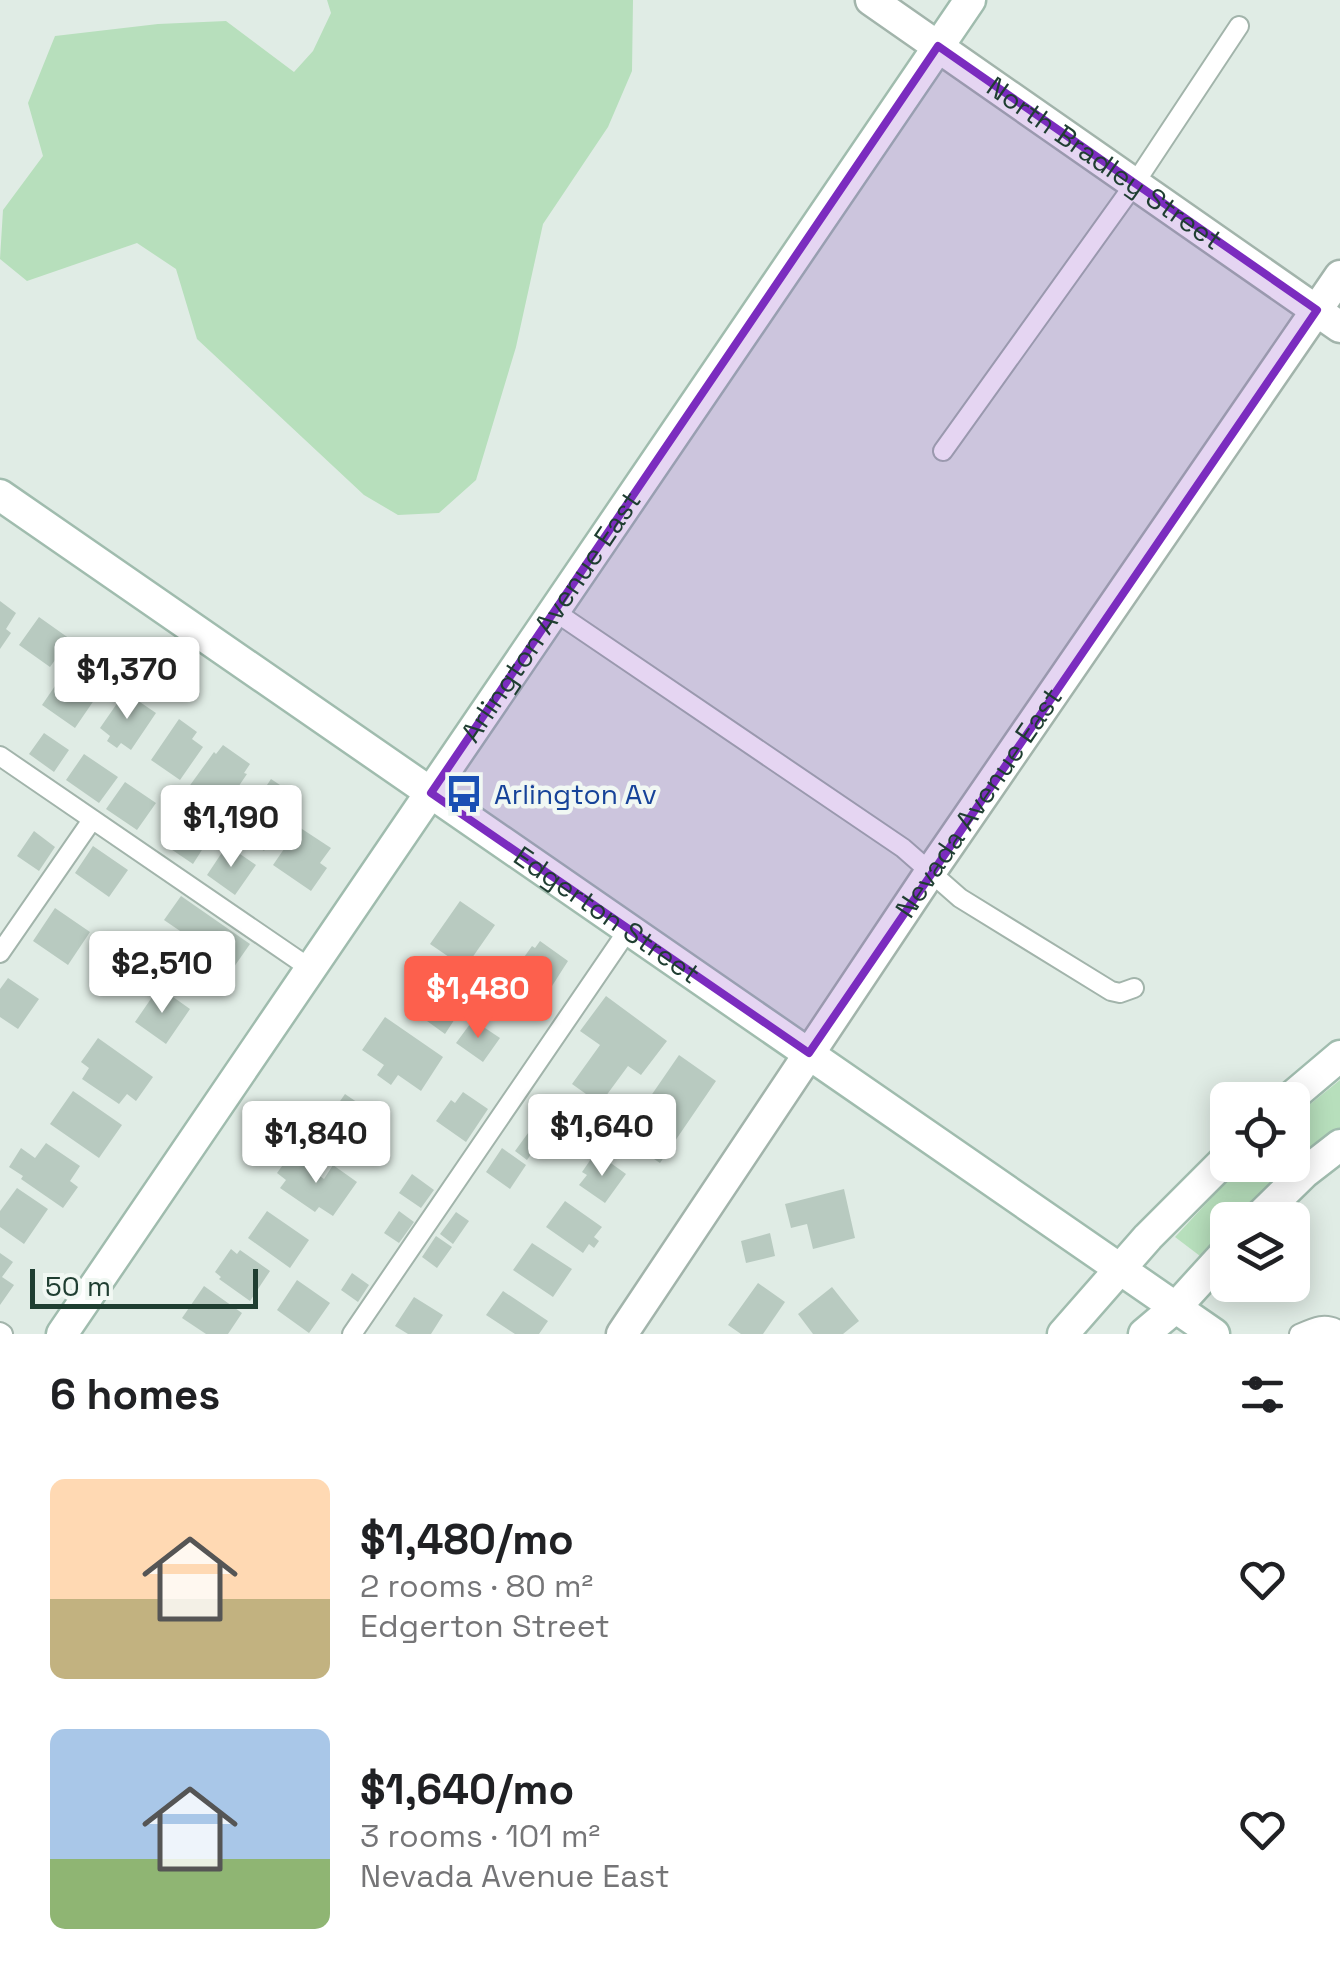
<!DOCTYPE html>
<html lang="en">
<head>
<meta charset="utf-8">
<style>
	:root { --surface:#fff; --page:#f2f2f2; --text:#202124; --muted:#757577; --accent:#fd604d }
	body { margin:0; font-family:"Space Grotesk",sans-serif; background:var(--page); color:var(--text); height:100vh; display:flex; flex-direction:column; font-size:38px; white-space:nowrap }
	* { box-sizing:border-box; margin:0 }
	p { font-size:32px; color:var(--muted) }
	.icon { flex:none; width:55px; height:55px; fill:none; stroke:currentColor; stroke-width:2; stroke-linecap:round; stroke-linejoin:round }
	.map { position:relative; height:1334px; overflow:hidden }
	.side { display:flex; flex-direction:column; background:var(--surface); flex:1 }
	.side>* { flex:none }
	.controls { position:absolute; left:1210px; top:1082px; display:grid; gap:20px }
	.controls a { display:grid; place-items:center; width:100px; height:100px; border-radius:15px; background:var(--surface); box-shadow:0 5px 25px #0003; font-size:50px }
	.scale { position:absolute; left:30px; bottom:25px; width:228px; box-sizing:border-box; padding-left:10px; border:5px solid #1f3e31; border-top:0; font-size:28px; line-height:35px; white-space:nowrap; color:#1f3e31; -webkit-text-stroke:8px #f1f8f3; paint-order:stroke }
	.price { position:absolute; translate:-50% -85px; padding:0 22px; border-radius:10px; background:#fff; color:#222; font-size:32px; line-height:65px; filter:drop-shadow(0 2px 5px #0008) }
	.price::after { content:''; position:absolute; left:50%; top:60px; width:30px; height:22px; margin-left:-15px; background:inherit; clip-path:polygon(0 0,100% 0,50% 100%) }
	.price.on { background:var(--accent); color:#fff }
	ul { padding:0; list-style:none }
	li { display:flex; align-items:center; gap:30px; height:250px; padding:0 50px }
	li span { display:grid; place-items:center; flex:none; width:280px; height:200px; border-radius:15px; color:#555 }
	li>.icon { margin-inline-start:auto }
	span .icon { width:120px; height:120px; fill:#fffc; stroke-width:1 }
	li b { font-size:42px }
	h2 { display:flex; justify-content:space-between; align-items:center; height:120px; padding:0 50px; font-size:42px }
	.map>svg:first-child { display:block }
	.green { fill:#b7dfbc }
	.building { fill:#b8cac0 }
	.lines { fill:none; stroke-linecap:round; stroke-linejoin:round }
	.lane-casing { stroke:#a2b4ab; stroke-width:22 }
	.street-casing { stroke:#a2b4ab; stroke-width:35 }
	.secondary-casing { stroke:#a0bcae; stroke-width:35 }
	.path { stroke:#7eb29b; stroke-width:5; stroke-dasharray:5 8; stroke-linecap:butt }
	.lane { stroke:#fff; stroke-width:18 }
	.street { stroke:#fff; stroke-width:30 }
	.secondary { stroke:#fff; stroke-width:30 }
	.marked { fill:#7b2cbf; fill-opacity:0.2; stroke:#7b2cbf; stroke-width:8; stroke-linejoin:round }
	.labels { text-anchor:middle; stroke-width:9; stroke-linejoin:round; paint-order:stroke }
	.street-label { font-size:28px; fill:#1f3e31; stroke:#f1f8f3 }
	.transit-label { font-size:28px; fill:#164399; stroke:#f1f8f3; text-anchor:start }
</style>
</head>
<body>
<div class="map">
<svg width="1340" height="1334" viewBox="0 0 1340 1334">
	<rect width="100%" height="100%" fill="#e0ece5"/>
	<path class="green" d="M327 0H633L632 71 608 127 543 224 516 347 476 480 439 513 398 515 364 495 197 339 176 269 137 243 27 281 0 259 3 210 43 156 28 103 55 36 158 24 226 21 294 72 313 51 331 13Z
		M1340 1080V1134L1242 1220H1228L1227 1235 1204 1259 1175 1237 1242 1165H1292L1293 1118Z"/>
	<path class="building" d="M0 601 16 613 6 629 11 633 0 649Z
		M39 617 70 639 50 667 19 645Z
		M81 648 114 671 75 728 42 705Z
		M125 692 156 713 131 750 121 743 117 748 107 741 110 736 100 728Z
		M179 719 197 732 192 739 203 747 180 780 151 760Z
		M44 733 69 750 54 772 29 754Z
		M223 745 250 764 244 773 247 774 217 818 202 808 198 814 185 805 190 799 183 795 214 752 216 754Z
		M84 754 118 777 99 803 66 780Z
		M271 779 298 797 264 851 252 842 247 850 233 840 238 832 233 829 262 786 265 788Z
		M125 782 156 803 137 830 106 809Z
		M177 821 207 842 193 864 162 843Z
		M299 827 331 848 320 863 327 868 311 891 273 865Z
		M34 831 55 847 39 871 17 856Z
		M227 845 256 865 235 895 207 875Z
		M93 846 128 870 109 897 75 873Z
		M181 896 250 944 229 974 179 939 183 933 164 920Z
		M460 901 495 925 465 968 430 944Z
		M55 908 90 932 68 965 33 941Z
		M540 941 568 961 536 1011 515 997 520 990 507 981 532 946 535 948Z
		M432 975 468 999 445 1034 409 1008Z
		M8 978 39 999 18 1029 0 1017V989Z
		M159 987 190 1009 166 1044 135 1022Z
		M606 996 667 1041 641 1075 628 1066 600 1104 572 1084 600 1045 580 1031Z
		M385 1017 443 1057 421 1091 398 1075 391 1085 377 1075 384 1065 362 1050Z
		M473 1020 500 1038 483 1062 456 1043Z
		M98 1038 153 1077 136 1101 127 1094 119 1104 82 1079 89 1068 81 1062Z
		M679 1055 716 1081 660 1163 627 1141 651 1106 646 1103Z
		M73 1091 122 1125 99 1158 50 1124Z
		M463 1092 488 1109 466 1142 436 1121 451 1100 455 1103Z
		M345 1094 383 1120 361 1151 324 1124Z
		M531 1129 543 1137 527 1160 515 1151Z
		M46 1143 80 1166 70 1181 78 1187 63 1208 21 1179 23 1176 9 1167 21 1148 35 1158Z
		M502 1148 526 1165 510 1189 486 1172Z
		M290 1155 324 1179 333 1165 357 1182 333 1216 319 1207 315 1212 280 1188 286 1180 277 1173Z
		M601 1156 626 1174 605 1203 579 1185 587 1175 582 1172 591 1159 596 1162Z
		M412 1174 434 1190 421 1208 399 1193Z
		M17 1188 48 1209 24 1244 0 1227V1211Z
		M844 1189 855 1238 813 1249 807 1224 791 1228 785 1204Z
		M565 1201 602 1227 594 1237 599 1241 594 1248 589 1244 583 1253 546 1227Z
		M267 1211 309 1240 290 1268 248 1238Z
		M399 1211 414 1222 399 1243 384 1233Z
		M456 1212 469 1221 453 1244 440 1234Z
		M770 1233 775 1256 746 1263 741 1241Z
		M436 1236 452 1247 437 1268 422 1257Z
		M532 1243 572 1269 553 1297 513 1270Z
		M231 1249 237 1254 240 1250 270 1271 250 1301 219 1279 221 1277 215 1272Z
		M0 1253 13 1262 2 1277 14 1285 0 1305Z
		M352 1273 369 1285 358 1302 341 1290Z
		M297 1280 330 1303 309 1333 277 1310Z
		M758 1283 785 1302 763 1334H741L728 1325Z
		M204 1286 242 1313 228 1334H206L182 1318Z
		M832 1287 859 1321 843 1334H813L798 1314Z
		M503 1291 548 1321 539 1334H515L486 1315Z
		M414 1297 443 1315 431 1334H408L395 1326Z"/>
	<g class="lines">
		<g class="lane-casing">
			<path id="lane" d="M943 451 1133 186 1239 26
				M554 611 903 848 960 898 1111 991 1120 993 1134 988
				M0 756 311 969
				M0 953 92 820
				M0 1332 3 1334
				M352 1334 628 930
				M1299 1334C1314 1327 1326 1321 1340 1331"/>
		</g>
		<g class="street-casing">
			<g id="street">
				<path id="s1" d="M871 0 1340 327"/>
				<path id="s2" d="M622 1334 929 874 1340 276"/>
			</g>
		</g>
		<g class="secondary-casing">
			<g id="secondary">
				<path id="s3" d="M0 495 1214 1334"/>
				<path d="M1288 1100 1340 1056"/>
				<path d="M1256 1220 1304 1173 1340 1145"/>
				<path id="s4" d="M62 1334 970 0"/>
				<path d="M1063 1334 1148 1237 1228 1157"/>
				<path d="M1144 1334 1176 1307 1228 1250"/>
			</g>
		</g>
		<path class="path" d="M1212 1224 1229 1207"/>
		<use href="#lane" class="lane"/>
		<use href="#street" class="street"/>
		<use href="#secondary" class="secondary"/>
	</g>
	<path class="marked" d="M938 46 1317 310 809 1053 431 793Z"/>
	<defs>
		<g id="bus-bare" transform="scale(3)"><path d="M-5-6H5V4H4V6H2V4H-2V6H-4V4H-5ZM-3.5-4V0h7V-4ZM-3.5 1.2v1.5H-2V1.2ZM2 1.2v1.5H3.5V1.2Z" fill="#1a4fb4" stroke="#f1f8f3" stroke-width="2.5" paint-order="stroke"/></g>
	</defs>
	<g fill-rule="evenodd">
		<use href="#bus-bare" x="464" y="794"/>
	</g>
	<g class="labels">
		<g class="street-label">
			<text dy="10" stroke="none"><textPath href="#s1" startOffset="285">North Bradley Street</textPath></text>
			<text dy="10" stroke="none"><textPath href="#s4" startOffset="868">Arlington Avenue East</textPath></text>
			<text dy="10" stroke="none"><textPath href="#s2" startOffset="640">Nevada Avenue East</textPath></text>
			<text dy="10" stroke="none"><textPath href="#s3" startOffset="738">Edgerton Street</textPath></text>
		</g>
		<g class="transit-label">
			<text x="494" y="804">Arlington Av</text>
		</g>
	</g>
</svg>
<div class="controls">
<a><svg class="icon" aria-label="locate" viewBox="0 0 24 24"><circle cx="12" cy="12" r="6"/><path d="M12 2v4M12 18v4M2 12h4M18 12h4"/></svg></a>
<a><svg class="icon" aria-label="layers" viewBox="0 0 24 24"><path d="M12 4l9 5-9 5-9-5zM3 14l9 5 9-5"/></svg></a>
</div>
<div class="scale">50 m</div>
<b class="price" style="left:127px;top:722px">$1,370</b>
<b class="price" style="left:231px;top:870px">$1,190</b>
<b class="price" style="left:162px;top:1016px">$2,510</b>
<b class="price on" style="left:478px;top:1041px">$1,480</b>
<b class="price" style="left:602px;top:1179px">$1,640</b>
<b class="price" style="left:316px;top:1186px">$1,840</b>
</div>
<section class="side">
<h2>6 homes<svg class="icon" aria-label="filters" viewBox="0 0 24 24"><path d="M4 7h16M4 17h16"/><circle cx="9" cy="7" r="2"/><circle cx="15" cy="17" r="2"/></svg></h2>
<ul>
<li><span style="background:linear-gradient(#ffd9b3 60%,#c2b280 0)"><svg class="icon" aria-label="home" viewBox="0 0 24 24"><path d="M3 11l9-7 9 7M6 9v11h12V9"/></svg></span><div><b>$1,480/mo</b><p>2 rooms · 80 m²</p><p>Edgerton Street</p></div><svg class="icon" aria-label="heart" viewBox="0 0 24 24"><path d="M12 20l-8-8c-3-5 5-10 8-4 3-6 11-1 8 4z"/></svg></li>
<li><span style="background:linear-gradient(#a9c7e8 65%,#8fb573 0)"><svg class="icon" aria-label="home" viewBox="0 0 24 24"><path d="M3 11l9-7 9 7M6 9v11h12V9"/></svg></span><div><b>$1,640/mo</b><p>3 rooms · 101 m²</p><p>Nevada Avenue East</p></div><svg class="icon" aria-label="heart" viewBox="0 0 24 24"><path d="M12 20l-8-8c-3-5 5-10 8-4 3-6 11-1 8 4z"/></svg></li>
</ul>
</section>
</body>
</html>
